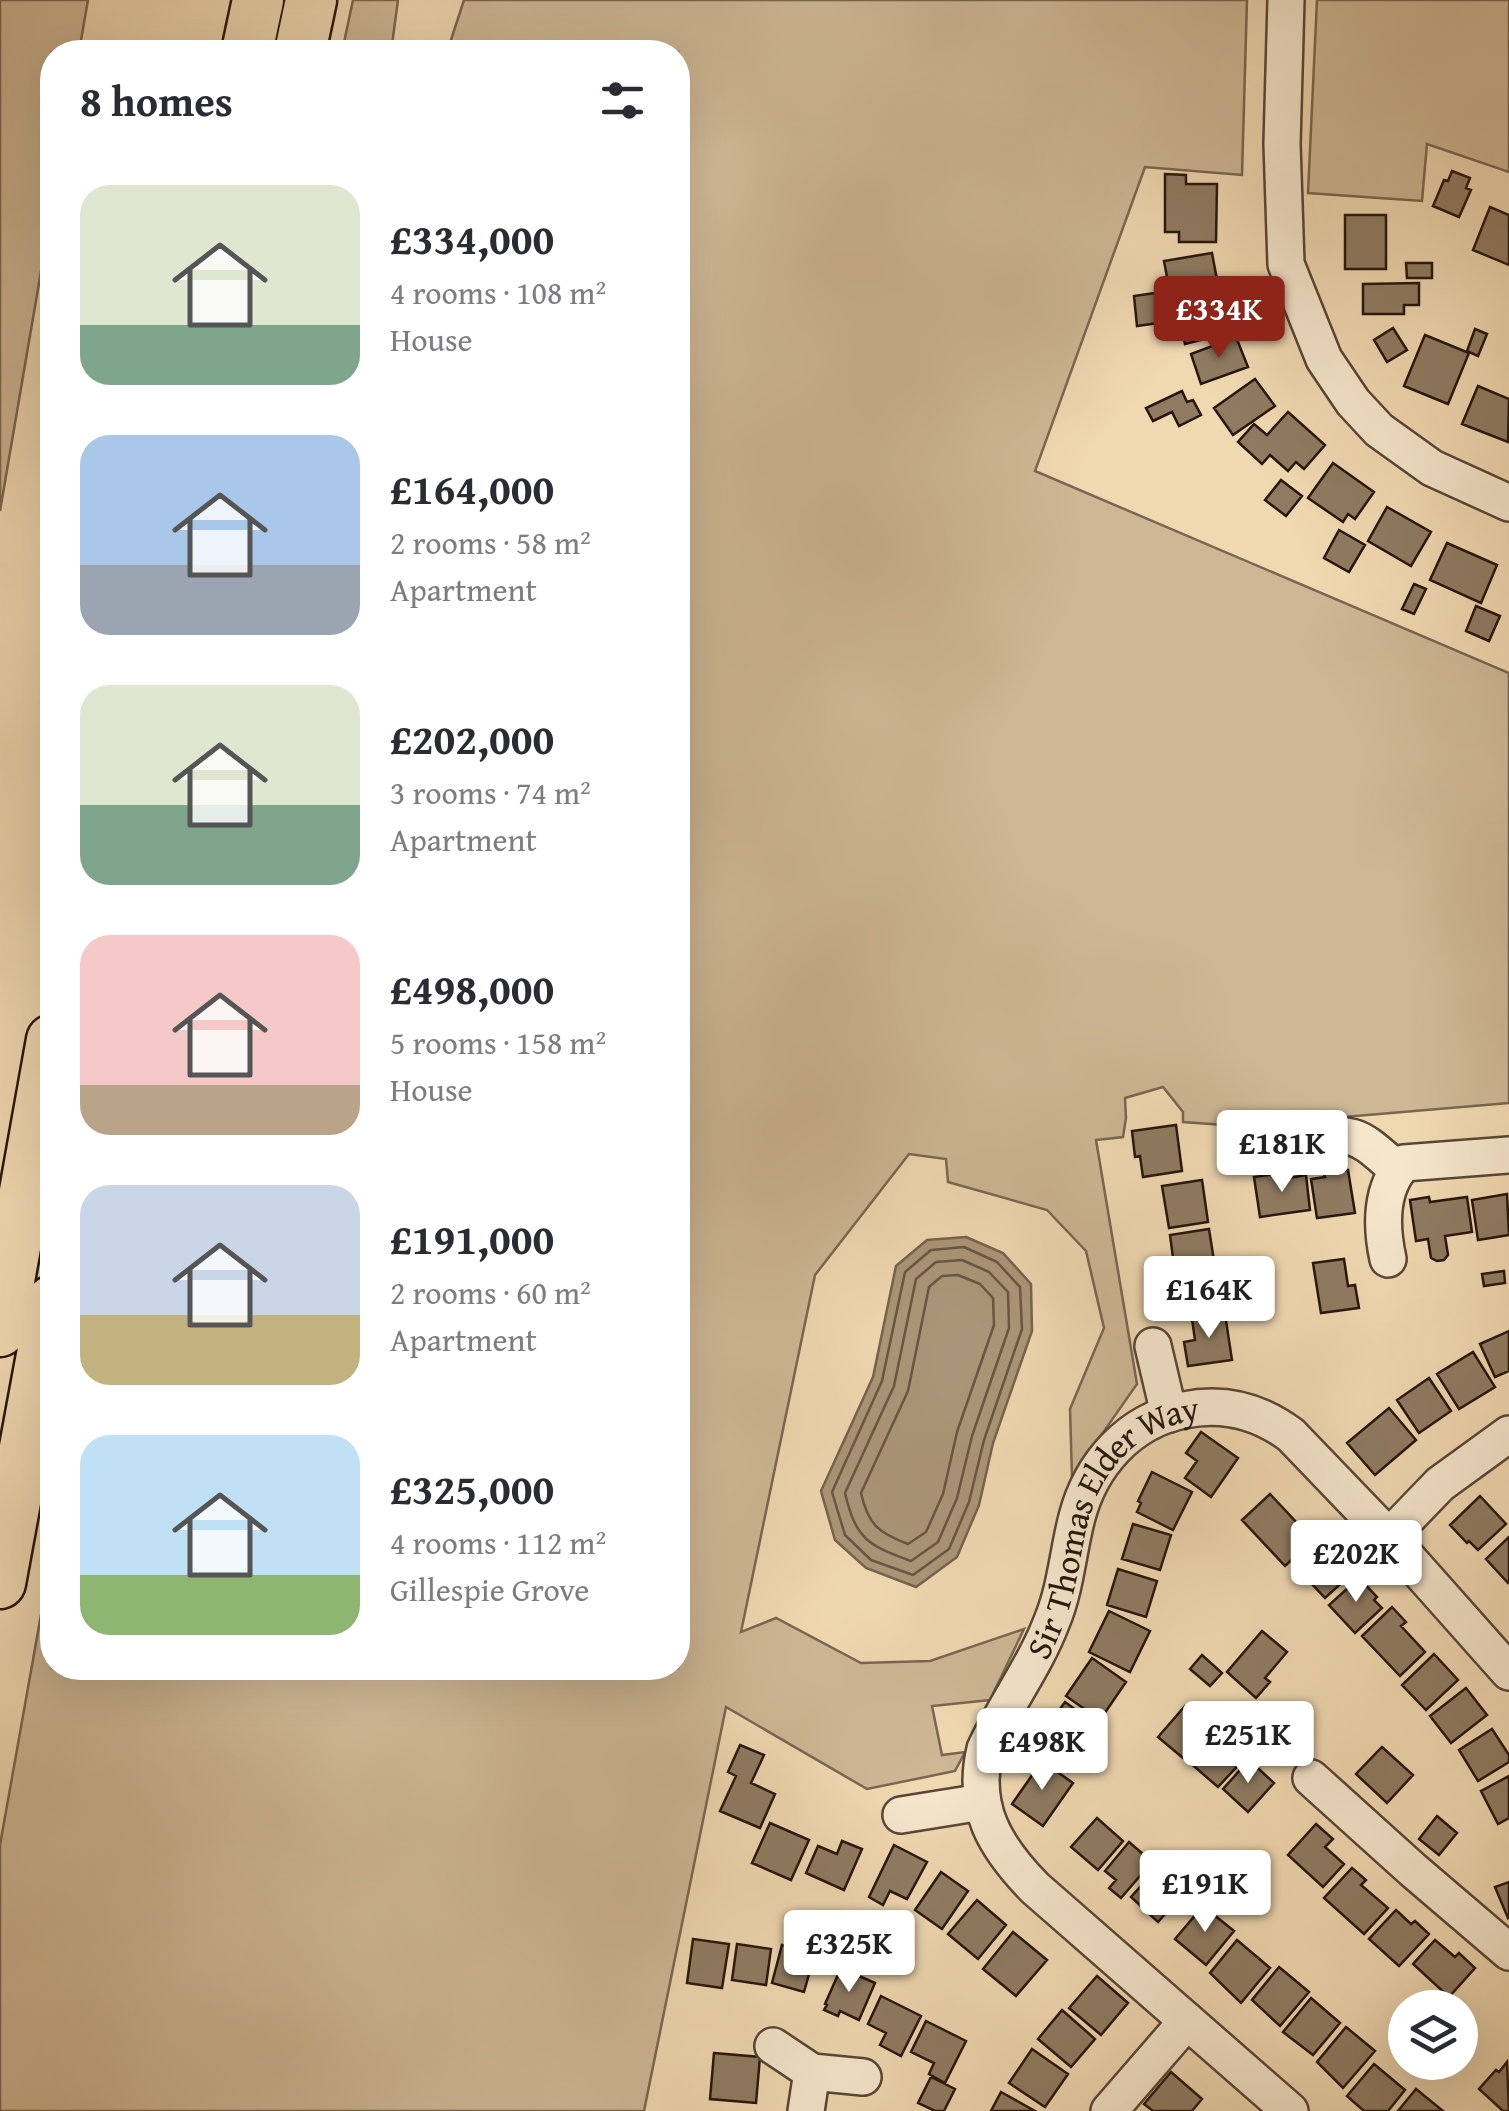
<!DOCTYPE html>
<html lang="en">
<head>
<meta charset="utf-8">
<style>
	:root { --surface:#fff; --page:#f7f7f7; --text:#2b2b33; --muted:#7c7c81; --accent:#8f2418 }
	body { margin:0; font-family:"Gentium Book Plus",serif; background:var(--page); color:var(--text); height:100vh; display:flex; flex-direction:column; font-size:38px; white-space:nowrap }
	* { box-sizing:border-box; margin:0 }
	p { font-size:32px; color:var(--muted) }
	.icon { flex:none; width:55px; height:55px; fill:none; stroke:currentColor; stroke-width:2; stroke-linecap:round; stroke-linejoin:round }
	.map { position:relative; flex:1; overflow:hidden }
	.drawer { position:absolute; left:40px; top:40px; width:650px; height:1640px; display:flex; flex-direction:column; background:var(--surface); border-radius:40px; box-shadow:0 10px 40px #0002 }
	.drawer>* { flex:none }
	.tools { position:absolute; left:1388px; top:1990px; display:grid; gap:20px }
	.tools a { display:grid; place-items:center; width:90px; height:90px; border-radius:50%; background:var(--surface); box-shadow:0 10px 40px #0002; font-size:50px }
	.price { position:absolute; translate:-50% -85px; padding:0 22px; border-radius:10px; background:#fff; color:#222; font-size:32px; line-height:65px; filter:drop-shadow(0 2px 5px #0008) }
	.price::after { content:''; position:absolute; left:50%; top:60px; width:30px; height:22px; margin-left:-15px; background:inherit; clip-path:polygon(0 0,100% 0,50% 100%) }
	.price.on { background:var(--accent); color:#fff }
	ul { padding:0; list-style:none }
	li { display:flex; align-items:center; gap:30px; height:250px; padding:0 40px }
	li span { display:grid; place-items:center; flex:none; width:280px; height:200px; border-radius:30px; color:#555 }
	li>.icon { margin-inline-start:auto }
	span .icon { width:120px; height:120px; fill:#fffc; stroke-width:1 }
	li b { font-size:42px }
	h2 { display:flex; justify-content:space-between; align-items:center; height:120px; padding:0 40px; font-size:42px }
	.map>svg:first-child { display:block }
	.green { fill:#ceb795; stroke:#7a6651; stroke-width:2.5 }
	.water { fill:#ab9679; stroke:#76634e; stroke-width:2.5 }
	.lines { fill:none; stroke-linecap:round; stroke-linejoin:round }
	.shore { stroke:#685643; stroke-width:2.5 }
	.building { fill:#8f7b62; stroke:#26160d; stroke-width:2.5 }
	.minor-casing { stroke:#584636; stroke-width:40 }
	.highway-casing { stroke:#26160d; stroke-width:55 }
	.minor { stroke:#f5e6cc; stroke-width:35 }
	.highway { stroke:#f0d8b1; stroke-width:50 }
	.labels { text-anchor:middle; stroke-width:8; stroke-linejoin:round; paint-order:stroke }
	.street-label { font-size:35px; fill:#26160d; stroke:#f5e6cc }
</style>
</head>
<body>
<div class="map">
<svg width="1509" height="2111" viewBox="0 0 1509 2111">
	<rect width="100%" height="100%" fill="#f0d8b1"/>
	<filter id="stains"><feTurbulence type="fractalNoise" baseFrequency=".002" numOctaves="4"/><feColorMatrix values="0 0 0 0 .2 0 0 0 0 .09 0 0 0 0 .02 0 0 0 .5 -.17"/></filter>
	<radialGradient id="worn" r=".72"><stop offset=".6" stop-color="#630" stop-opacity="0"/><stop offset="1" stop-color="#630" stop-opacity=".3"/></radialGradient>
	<path class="green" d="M0 0H88L79 52H52V207L0 511Z
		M353 0H398L391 52H342Z
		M464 0H1247L1242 175 1145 167 1035 471 1509 673V1103L1239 1126 1183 1122V1112L1163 1087 1125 1098 1126 1118 1123 1137 1096 1140 1137 1384 1072 1477 1070 1409 1104 1328 1086 1251 1047 1210 948 1182 946 1159 909 1154 815 1275 741 1632 776 1618 861 1663 930 1661 1024 1629 990 1700 932 1706 942 1755 965 1752 955 1771 867 1789 726 1707 644 2111H0V1845L52 1553V1668H678V52H447Z
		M1317 0H1509V172L1427 144 1422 201 1308 193Z"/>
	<path class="water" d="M966 1237 1003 1253 1031 1284 1032 1331 993 1443 979 1505 957 1557 916 1587 866 1568 835 1540 821 1491 873 1377 896 1266 927 1240Z"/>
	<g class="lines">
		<path class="shore" d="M964 1247 997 1262 1020 1287 1022 1329 984 1440 969 1502 949 1549 913 1575 871 1560 845 1535 832 1492 882 1381 905 1272 931 1250Z
			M962 1260 989 1272 1008 1292 1009 1328 972 1436 957 1498 938 1542 911 1561C867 1545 856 1539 845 1493L894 1386 916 1279 936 1262Z
			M958 1275 980 1284 993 1298 994 1325 957 1432 943 1494 926 1532 908 1544C879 1533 868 1525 861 1493L908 1391 929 1287 942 1276Z"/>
	</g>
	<path class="building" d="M1452 171 1470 178 1466 188 1471 190 1459 217 1433 206 1444 180 1448 181Z
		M1165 174 1186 175V184H1217L1216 242H1179V232H1165Z
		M1490 207 1509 215V265L1473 250Z
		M1345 215H1386V269H1345Z
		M1212 253 1218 285 1170 293 1164 261Z
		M1406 263H1432V278H1407Z
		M1419 283V305H1404V314H1363V284Z
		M1162 292 1166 322 1137 326 1134 296Z
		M1219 302 1228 333 1185 344 1177 313Z
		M1393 328 1407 350 1387 362 1374 340Z
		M1475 329 1487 334 1478 356 1467 351Z
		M1425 335 1469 353 1448 404 1404 386Z
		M1236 337 1248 367 1201 384 1191 354Z
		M1255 379 1275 406 1233 435 1214 408Z
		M1478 386 1509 399 1508 442 1462 424Z
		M1182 391 1187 402 1193 400 1201 415 1179 426 1172 412 1153 421 1146 408Z
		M1288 412 1325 445 1304 469 1296 462 1288 471 1270 455 1262 464 1238 442 1254 424 1267 435Z
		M1333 463 1374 492 1355 519 1348 514 1343 522 1308 498Z
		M1281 480 1302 496 1286 516 1265 500Z
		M1387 507 1431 532 1411 566 1368 541Z
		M1339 530 1365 545 1349 572 1324 558Z
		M1447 543 1497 565 1481 603 1430 580Z
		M1414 584 1426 589 1414 614 1402 609Z
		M1476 606 1500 616 1489 641 1466 631Z
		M1176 1125 1182 1171 1143 1177 1140 1156 1135 1157 1132 1131Z
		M1348 1170 1355 1213 1317 1218 1311 1179 1325 1177 1324 1174Z
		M1276 1174 1277 1180 1306 1175 1310 1210 1260 1217 1254 1177Z
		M1202 1180 1208 1222 1169 1228 1162 1186Z
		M1507 1194 1509 1235 1478 1240 1472 1200Z
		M1429 1197 1430 1202 1467 1197 1472 1232 1445 1236 1448 1255 1444 1260 1437 1261 1431 1258 1428 1239 1416 1241 1410 1200Z
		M1209 1229 1215 1267 1175 1273 1170 1235Z
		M1344 1259 1348 1286 1355 1285 1359 1308 1321 1313 1313 1263Z
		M1504 1271 1505 1283 1484 1286 1482 1274Z
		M1215 1273 1221 1311 1182 1317 1176 1279Z
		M1225 1314 1232 1360 1188 1366 1184 1342 1195 1340 1192 1319Z
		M1509 1331V1371L1495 1377 1480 1344Z
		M1473 1352 1495 1387 1459 1409 1437 1374Z
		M1429 1378 1451 1411 1419 1433 1397 1400Z
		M1389 1408 1416 1440 1375 1475 1347 1443Z
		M1201 1432 1238 1458 1211 1497 1185 1478 1197 1461 1186 1453Z
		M1152 1472 1192 1492 1173 1530 1137 1512 1141 1503 1138 1501Z
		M1270 1494 1313 1540 1285 1566 1242 1520Z
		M1480 1496 1506 1524 1478 1550 1469 1541 1467 1543 1450 1525Z
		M1133 1524 1171 1535 1160 1570 1122 1559Z
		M1509 1537V1582L1508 1583 1486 1559Z
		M1329 1538 1356 1570 1325 1598 1297 1568Z
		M1118 1569 1157 1581 1146 1617 1107 1605Z
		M1359 1578 1377 1597 1374 1600 1382 1608 1355 1633 1329 1605Z
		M1392 1607 1406 1622 1401 1626 1425 1652 1400 1676 1362 1636Z
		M1109 1611 1150 1631 1130 1672 1089 1652Z
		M1262 1631 1287 1652 1265 1678 1270 1682 1256 1698 1227 1672Z
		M1434 1654 1458 1680 1426 1710 1402 1685Z
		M1202 1655 1222 1673 1210 1686 1190 1669Z
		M1092 1658 1126 1682 1100 1720 1066 1696Z
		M1466 1688 1487 1715 1451 1743 1430 1716Z
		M1065 1702 1098 1726 1074 1761 1040 1737Z
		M1185 1706 1210 1728 1183 1758 1158 1737Z
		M1492 1729 1509 1755V1762L1478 1781 1459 1750Z
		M1215 1733 1244 1759 1218 1787 1189 1762Z
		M740 1745 764 1755 751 1783 775 1794 760 1828 720 1811 736 1776 728 1772Z
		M1382 1747 1413 1775 1387 1803 1356 1774Z
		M1249 1760 1274 1783 1248 1812 1223 1789Z
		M1042 1761 1073 1783 1043 1826 1012 1804Z
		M1509 1776V1818L1498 1824 1481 1791Z
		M1437 1816 1457 1833 1439 1855 1419 1839Z
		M1097 1818 1123 1841 1098 1870 1071 1847Z
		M770 1823 809 1840 791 1880 752 1863Z
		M1316 1824 1333 1839 1325 1847 1344 1864 1323 1887 1288 1855Z
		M842 1841 862 1849 844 1890 806 1873 818 1846 837 1854Z
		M1129 1842 1152 1862 1121 1898 1109 1888 1116 1880 1105 1871Z
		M894 1845 927 1862 907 1899 890 1891 883 1905 869 1897Z
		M1161 1864 1188 1888 1158 1922 1131 1897Z
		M1352 1868 1366 1880 1361 1885 1388 1908 1364 1934 1324 1898Z
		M941 1872 968 1891 942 1929 915 1910Z
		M1509 1882V1917L1508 1918 1495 1887Z
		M977 1900 1006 1925 978 1959 948 1934Z
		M1203 1906 1234 1931 1206 1965 1175 1939Z
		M1396 1910 1411 1924 1415 1921 1429 1934 1399 1966 1369 1939Z
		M1013 1932 1047 1960 1016 1996 983 1969Z
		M693 1939 729 1944 722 1988 687 1983Z
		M1237 1940 1270 1968 1241 2003 1210 1973Z
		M1435 1940 1455 1957 1459 1953 1475 1968 1449 1997 1413 1964Z
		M737 1944 771 1949 766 1985 732 1980Z
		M782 1945 815 1953 804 1992 772 1983Z
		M1279 1967 1309 1992 1280 2026 1252 2000Z
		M841 1968 875 1983 859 2020 840 2011 838 2016 824 2010 827 2005 825 2004Z
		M1097 1976 1128 2003 1101 2035 1069 2008Z
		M881 1996 921 2016 901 2056 880 2045 886 2033 868 2024Z
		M1311 1998 1340 2023 1313 2055 1283 2032Z
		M1062 2010 1095 2039 1071 2067 1038 2039Z
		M926 2021 966 2041 945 2083 929 2074 934 2063 911 2052Z
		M1346 2027 1375 2051 1343 2088 1317 2062Z
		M1032 2049 1068 2074 1045 2107 1009 2083Z
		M714 2053 760 2057 756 2103 710 2099Z
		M1507 2062 1509 2111H1503L1479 2089 1496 2070 1499 2072Z
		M1374 2064 1405 2090 1388 2111H1364L1347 2096Z
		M1171 2072 1202 2099 1192 2111H1153L1144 2104Z
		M931 2077 955 2089 944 2111H935L918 2103Z
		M1416 2089 1443 2111H1398Z
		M1001 2092 1035 2111H991Z"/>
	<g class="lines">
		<g class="minor-casing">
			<g id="minor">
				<path d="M1286 0 1282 144 1286 264 1324 359 1353 402 1379 430 1432 468 1509 503"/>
				<path d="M1305 1141C1357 1129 1359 1137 1398 1170"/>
				<path d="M1388 1259C1381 1227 1380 1188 1404 1163L1509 1155"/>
				<path d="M1153 1346 1169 1414"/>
				<path d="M1389 1537 1440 1484 1509 1434"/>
				<path d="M1311 1778 1413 1870 1509 1952"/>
				<path d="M901 1815 982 1802"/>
				<path d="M773 2046 812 2072 863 2077"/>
				<path d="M806 2111 812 2072"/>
				<path d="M1109 2111 1187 2021"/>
				<path id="s1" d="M1290 2111 1035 1888C995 1847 971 1808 985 1749 1005 1705 1035 1666 1052 1621 1066 1587 1068 1551 1077 1517 1091 1464 1129 1421 1184 1410 1223 1402 1259 1411 1291 1435L1389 1537 1509 1672"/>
			</g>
		</g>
		<g class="highway-casing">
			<path id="highway" d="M247 52 258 0
				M300 52 311 0
				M0 1331 52 1040
				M0 1583 52 1301"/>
		</g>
		<use href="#minor" class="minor"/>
		<use href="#highway" class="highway"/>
	</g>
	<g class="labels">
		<g class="street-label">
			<text dy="12" stroke="none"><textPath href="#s1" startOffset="760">Sir Thomas Elder Way</textPath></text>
		</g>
	</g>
	<rect width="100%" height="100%" filter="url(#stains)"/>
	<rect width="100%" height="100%" fill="url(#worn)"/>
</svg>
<div class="tools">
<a><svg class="icon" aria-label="layers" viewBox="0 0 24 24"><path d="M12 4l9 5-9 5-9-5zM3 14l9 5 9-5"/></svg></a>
</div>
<b class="price on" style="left:1219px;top:361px">£334K</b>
<b class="price" style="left:1282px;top:1195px">£181K</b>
<b class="price" style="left:1209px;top:1341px">£164K</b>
<b class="price" style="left:1356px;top:1605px">£202K</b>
<b class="price" style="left:1248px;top:1786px">£251K</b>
<b class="price" style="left:1042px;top:1793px">£498K</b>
<b class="price" style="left:1205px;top:1935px">£191K</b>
<b class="price" style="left:849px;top:1995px">£325K</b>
<section class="drawer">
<h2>8 homes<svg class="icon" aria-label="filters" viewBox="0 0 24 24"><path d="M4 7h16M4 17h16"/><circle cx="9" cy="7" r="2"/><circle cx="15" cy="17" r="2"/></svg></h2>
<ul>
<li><span style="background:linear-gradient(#dfe7d0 70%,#7fa58c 0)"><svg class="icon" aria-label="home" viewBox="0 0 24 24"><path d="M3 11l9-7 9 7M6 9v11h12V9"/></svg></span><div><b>£334,000</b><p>4 rooms · 108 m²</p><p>House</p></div></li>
<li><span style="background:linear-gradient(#a9c7e8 65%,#9aa5b1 0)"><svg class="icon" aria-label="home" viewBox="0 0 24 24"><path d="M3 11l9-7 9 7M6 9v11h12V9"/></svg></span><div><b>£164,000</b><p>2 rooms · 58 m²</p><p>Apartment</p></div></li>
<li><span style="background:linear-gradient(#dfe7d0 60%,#7fa58c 0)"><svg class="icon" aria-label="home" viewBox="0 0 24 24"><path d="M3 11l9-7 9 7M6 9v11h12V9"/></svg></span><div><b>£202,000</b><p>3 rooms · 74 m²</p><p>Apartment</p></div></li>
<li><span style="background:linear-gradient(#f6c9c9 75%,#b9a48a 0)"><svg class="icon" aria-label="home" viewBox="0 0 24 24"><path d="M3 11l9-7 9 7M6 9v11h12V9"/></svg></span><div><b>£498,000</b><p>5 rooms · 158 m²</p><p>House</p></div></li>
<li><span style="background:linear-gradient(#c9d6e8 65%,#c2b280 0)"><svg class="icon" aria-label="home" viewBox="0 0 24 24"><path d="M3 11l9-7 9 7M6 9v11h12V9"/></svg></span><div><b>£191,000</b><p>2 rooms · 60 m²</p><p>Apartment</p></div></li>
<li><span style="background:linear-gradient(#bfe0f5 70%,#8fb573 0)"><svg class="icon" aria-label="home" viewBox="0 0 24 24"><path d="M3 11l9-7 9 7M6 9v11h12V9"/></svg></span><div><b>£325,000</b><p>4 rooms · 112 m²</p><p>Gillespie Grove</p></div></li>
</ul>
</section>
</div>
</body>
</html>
